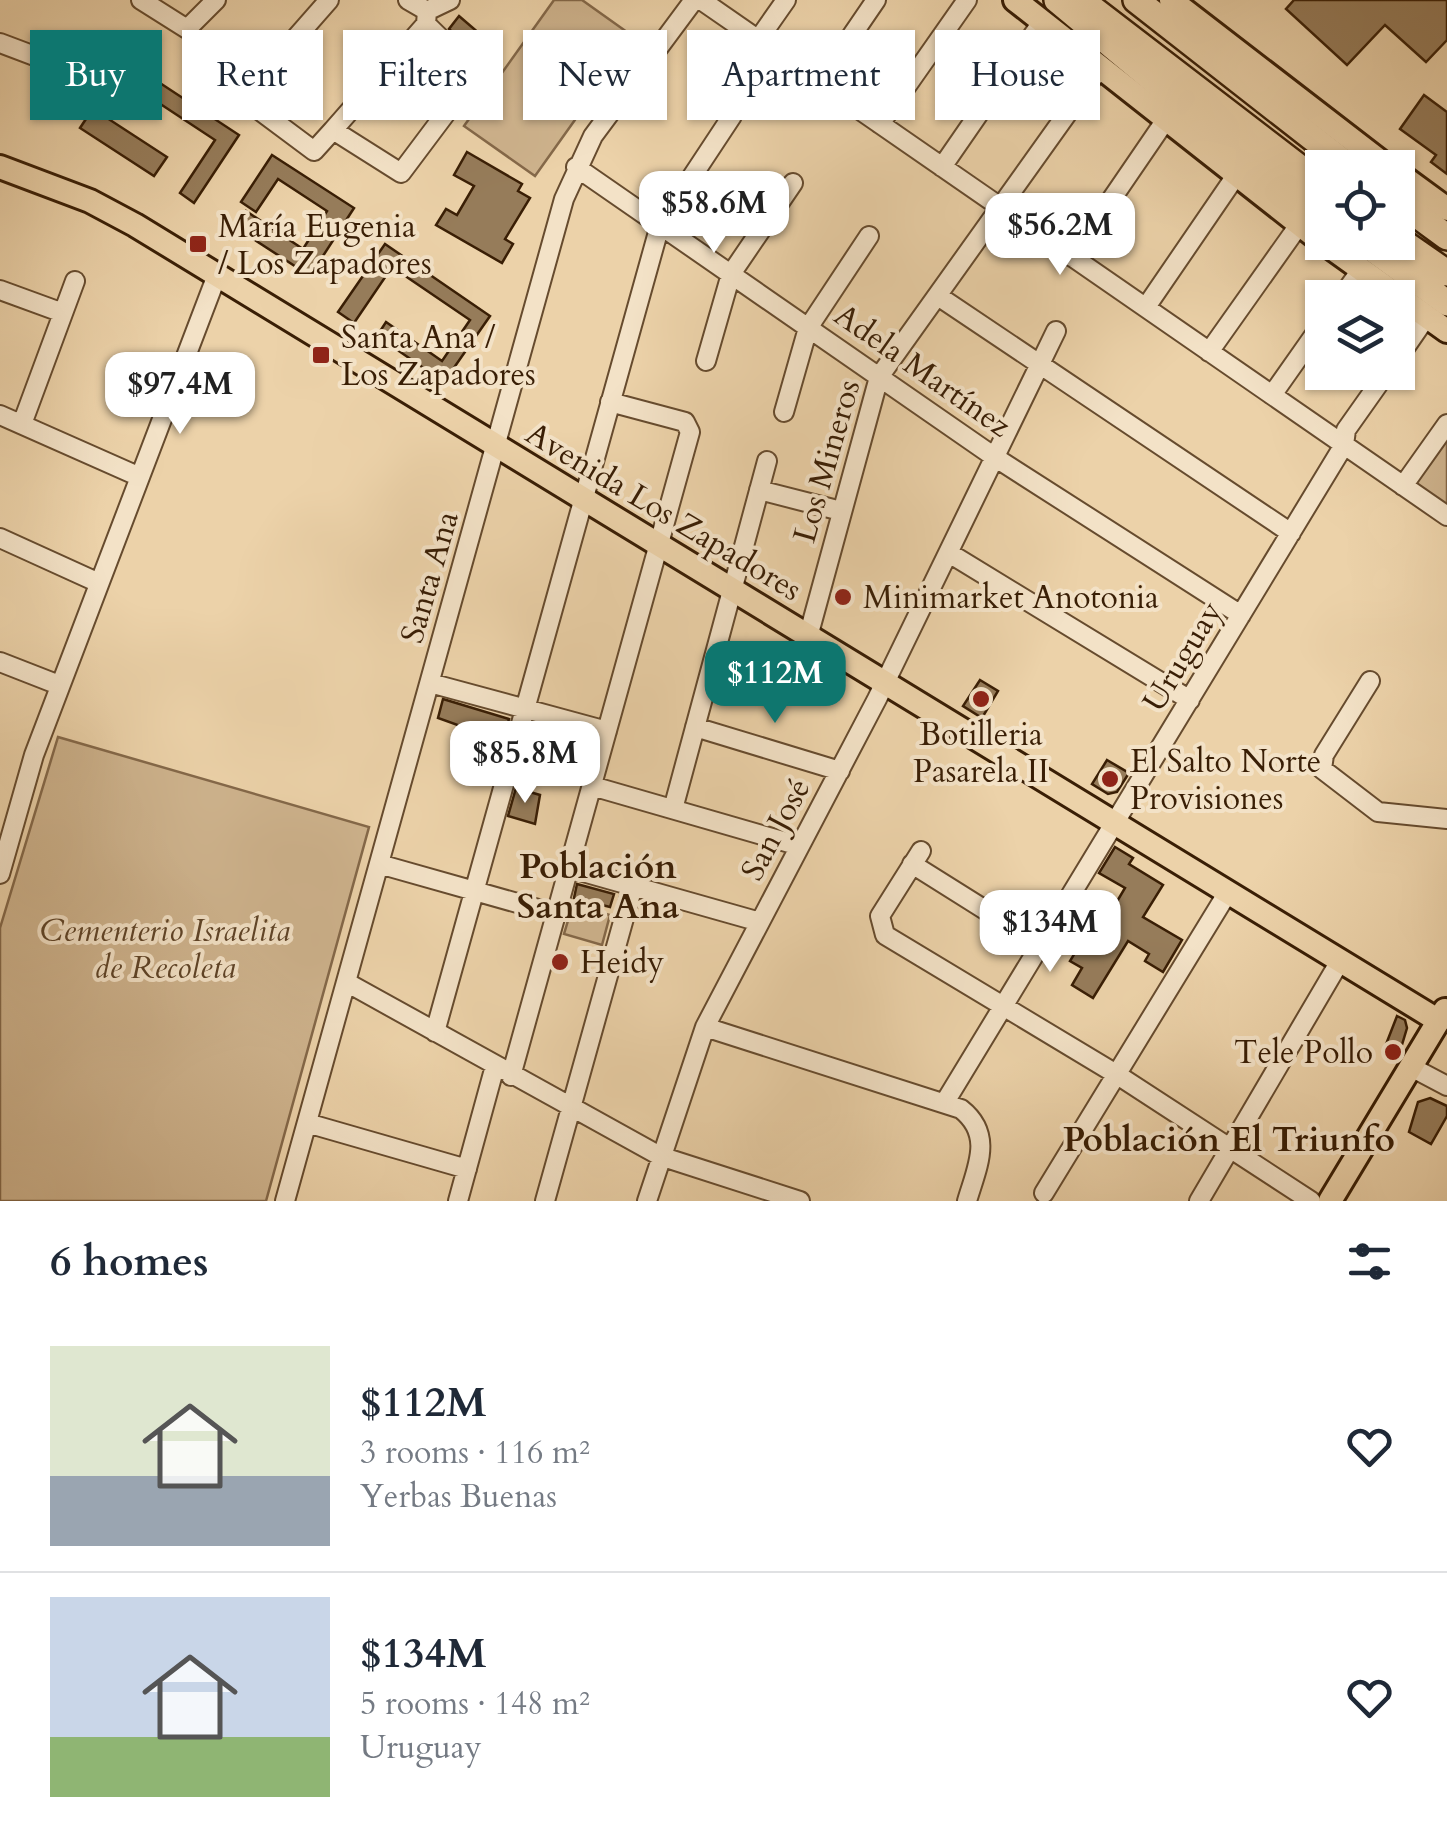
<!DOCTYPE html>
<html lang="en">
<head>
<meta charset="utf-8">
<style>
	:root { --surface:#fff; --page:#f2f2f3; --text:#1f2937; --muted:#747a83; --line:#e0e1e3; --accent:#0f766e }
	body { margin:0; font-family:Cardo,serif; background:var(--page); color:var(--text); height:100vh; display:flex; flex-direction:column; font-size:38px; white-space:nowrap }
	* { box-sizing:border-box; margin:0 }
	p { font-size:32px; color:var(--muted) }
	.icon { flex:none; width:55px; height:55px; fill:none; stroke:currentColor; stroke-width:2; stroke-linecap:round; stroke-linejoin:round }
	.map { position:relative; height:1201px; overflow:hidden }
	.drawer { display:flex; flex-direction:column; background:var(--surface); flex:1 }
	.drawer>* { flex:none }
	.banner { position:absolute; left:30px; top:30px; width:1388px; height:90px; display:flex; gap:20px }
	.fabs { position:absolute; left:1305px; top:150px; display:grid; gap:20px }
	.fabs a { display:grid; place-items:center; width:110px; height:110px; border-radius:0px; background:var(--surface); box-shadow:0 2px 8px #0004; font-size:50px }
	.price { position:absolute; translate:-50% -85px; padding:0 22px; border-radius:20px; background:#fff; color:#222; font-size:32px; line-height:65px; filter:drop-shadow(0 2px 5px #0008) }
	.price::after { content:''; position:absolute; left:50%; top:60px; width:30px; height:22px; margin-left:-15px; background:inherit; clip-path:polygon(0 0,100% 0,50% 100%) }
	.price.current { background:var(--accent); color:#fff }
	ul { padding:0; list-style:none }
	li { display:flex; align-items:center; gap:30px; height:250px; padding:0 50px }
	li+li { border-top:2px solid var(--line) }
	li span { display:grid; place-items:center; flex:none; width:280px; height:200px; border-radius:0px; color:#555 }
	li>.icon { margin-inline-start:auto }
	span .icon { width:120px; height:120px; fill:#fffc; stroke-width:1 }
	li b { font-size:42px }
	h2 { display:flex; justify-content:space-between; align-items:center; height:120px; padding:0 50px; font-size:42px }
	.pill { padding:0 35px; border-radius:0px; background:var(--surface); box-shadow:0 2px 8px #0004; font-size:35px; line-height:90px }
	.pill.current { background:var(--accent); color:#fff }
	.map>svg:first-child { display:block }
	.green { fill:#ceb38d; stroke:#846849; stroke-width:2.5 }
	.building { fill:#967c5a; stroke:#391e05; stroke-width:2.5 }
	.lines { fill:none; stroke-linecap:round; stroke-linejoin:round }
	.minor-casing { stroke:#664b2e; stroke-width:22 }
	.major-casing { stroke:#391e05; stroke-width:28 }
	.highway-casing { stroke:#391e05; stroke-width:30 }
	.minor { stroke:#f3e2c7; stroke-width:18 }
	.major { stroke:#ecd2a9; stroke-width:22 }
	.highway { stroke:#ecd2a9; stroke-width:25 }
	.poi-dot { fill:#8f2418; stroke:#f3e2c7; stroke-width:4 }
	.labels { text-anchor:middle; stroke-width:8; stroke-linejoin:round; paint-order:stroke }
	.poi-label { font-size:32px; fill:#391e05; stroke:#f3e2c7; text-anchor:start }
	.street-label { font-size:32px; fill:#391e05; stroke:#f3e2c7 }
	.park-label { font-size:32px; font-style:italic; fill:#5e4327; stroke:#f3e2c7 }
	.neighbourhood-label { font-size:35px; font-weight:bold; fill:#391e05; stroke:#f3e2c7 }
</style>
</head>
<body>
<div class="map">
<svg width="1447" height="1201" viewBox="0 0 1447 1201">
	<rect width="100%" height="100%" fill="#ecd2a9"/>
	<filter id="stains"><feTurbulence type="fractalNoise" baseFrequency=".002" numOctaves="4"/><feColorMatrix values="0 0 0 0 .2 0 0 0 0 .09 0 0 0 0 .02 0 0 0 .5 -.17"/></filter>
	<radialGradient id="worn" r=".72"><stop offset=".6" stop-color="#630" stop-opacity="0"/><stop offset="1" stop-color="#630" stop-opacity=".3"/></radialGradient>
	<path class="green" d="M554 0H582L634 37 535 176 464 126Z
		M1447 431V505L1413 483Z
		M58 737 369 827 266 1201H0V928Z
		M573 904 610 915 602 945 564 934Z"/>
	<path class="building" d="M1294 0H1447V40L1426 62 1385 25 1347 65 1286 9Z
		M459 16 487 40 474 54 449 29Z
		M125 60 239 135 194 203 180 193 215 140 130 84 107 118 167 157 154 176 80 128Z
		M1424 95 1447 112V174L1431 162 1436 155 1400 129Z
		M467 152 522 184 518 191 530 198 505 239 513 244 502 263 436 225 446 209 457 215 474 186 454 175Z
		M272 155 354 208 310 276 235 227 246 211 303 249 327 211 278 179 256 212 241 202Z
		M385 244 490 316 444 382 377 336 386 322 442 361 470 320 392 267 354 323 338 312Z
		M980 680 998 691 982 718 963 706Z
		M443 699 509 719 493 776 470 769 480 733 438 718Z
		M1107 760 1129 773 1117 792 1108 794 1092 784Z
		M516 788 540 795 535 824 508 816Z
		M1115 847 1133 858 1129 864 1163 885 1143 917 1182 940 1163 972 1145 961 1149 954 1128 941 1093 998 1072 985 1082 968 1070 961 1101 910 1109 915 1125 888 1099 873Z
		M577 884 614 894 610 907 574 898Z
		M1397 1016 1405 1020 1407 1028 1398 1058 1383 1052Z
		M1430 1098 1447 1106V1116L1431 1144 1409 1132 1418 1102Z"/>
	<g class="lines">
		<g class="minor-casing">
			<path id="minor" d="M141 0 187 29 216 0
				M329 0 243 98 314 151 333 130 401 173 476 73 426 24
				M408 0 427 11
				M701 0 1447 516
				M427 11 450 0
				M758 40 786 0
				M0 43 77 72
				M820 82 876 0
				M880 124 967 0
				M333 130 426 24 427 11
				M576 167 996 458 1241 615
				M942 167 1042 22
				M1072 257 1165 121
				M0 290 63 313
				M938 296 1291 533
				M1341 298 1361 270
				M1146 307 1235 177
				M1209 352 1299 225
				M1398 358 1427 316
				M706 361 731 274 793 183
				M1272 395 1322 324
				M784 412 808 328 869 236
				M0 415 140 477
				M22 424 75 281
				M1403 486 1447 424
				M759 490 841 511
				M0 538 99 583
				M949 553 1190 700
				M808 637 879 377 1099 69
				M0 662 59 685
				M1370 681 1324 755 1322 769 1378 812 1447 819
				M430 683 607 731
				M695 727 840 771
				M592 786 800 846
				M673 809 767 461
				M921 851 880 916 885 935 1116 1074 1311 1201
				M379 864 556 914
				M912 864 1041 945
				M569 868 760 922
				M0 874 34 755 217 275
				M346 982 660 1156 800 1201
				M705 1027 961 1109C994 1135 977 1167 967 1201
				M435 1032 660 225 732 116
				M1411 1067 1447 1086
				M511 1076 690 432 685 422 610 402
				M945 1102 1344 445 1346 430 1387 372
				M307 1123 467 1169
				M1044 1193 1228 892
				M285 1201 564 199 593 136 694 0
				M458 1201 495 1066
				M545 1201 633 886
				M647 1201 705 1027 877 699 1056 331
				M1199 1201 1340 961"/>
		</g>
		<g class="major-casing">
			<path id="major" d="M1015 0 1322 242
				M1171 0 1389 168
				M0 167 90 201 135 225 1439 1021
				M1398 173 1447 209
				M1323 242 1447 331
				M1330 1201 1445 1010"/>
		</g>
		<g class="highway-casing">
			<path id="highway" d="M1057 0 1218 134 1322 213
				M1081 0 1322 185
				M1136 0 1351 168
				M1398 201 1447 237
				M1398 239 1447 273
				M1363 242 1447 303"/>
		</g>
		<use href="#minor" class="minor"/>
		<use href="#major" class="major"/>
		<use href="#highway" class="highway"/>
	</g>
	<g class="poi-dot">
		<rect x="188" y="234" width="20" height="20" rx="5"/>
		<rect x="311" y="345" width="20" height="20" rx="5"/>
		<circle cx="843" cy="597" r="10"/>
		<circle cx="981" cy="699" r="10"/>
		<circle cx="1110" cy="779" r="10"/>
		<circle cx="560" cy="962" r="10"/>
		<circle cx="1393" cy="1052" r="10"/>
	</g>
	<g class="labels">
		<g class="poi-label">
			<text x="218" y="237">María Eugenia<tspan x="218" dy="37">/ Los Zapadores</tspan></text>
			<text x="341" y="348">Santa Ana /<tspan x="341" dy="37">Los Zapadores</tspan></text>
			<text x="863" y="608">Minimarket Anotonia</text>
			<text x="981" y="745" text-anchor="middle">Botilleria<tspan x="981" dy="37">Pasarela II</tspan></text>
			<text x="1130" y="772">El Salto Norte<tspan x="1130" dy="37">Provisiones</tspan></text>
			<text x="580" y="973">Heidy</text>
			<text x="1373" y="1063" text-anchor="end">Tele Pollo</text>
		</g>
		<g class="street-label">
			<text transform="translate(923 370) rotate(35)" y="11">Adela Martínez</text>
			<text transform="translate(826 461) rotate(-74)" y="11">Los Mineros</text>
			<text transform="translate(664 511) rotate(31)" y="11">Avenida Los Zapadores</text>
			<text transform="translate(429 577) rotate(-74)" y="11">Santa Ana</text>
			<text transform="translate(1182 656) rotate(-59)" y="11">Uruguay</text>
			<text transform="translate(775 829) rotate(-62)" y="11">San José</text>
		</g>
		<g class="park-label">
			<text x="165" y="941">Cementerio Israelita<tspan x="165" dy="37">de Recoleta</tspan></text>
		</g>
		<g class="neighbourhood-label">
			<text x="598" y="878">Población<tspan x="598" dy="40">Santa Ana</tspan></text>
			<text x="1229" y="1151">Población El Triunfo</text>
		</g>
	</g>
	<rect width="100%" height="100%" filter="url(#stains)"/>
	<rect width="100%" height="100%" fill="url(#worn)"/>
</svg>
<div class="fabs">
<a><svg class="icon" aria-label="locate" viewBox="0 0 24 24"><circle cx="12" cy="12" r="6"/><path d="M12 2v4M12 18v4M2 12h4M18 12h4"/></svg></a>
<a><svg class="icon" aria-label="layers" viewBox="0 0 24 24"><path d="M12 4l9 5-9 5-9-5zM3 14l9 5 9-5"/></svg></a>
</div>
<b class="price" style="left:714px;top:256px">$58.6M</b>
<b class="price" style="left:1060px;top:278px">$56.2M</b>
<b class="price" style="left:180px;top:437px">$97.4M</b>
<b class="price current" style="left:775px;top:726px">$112M</b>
<b class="price" style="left:525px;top:806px">$85.8M</b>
<b class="price" style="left:1050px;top:975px">$134M</b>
<div class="banner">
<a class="pill current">Buy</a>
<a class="pill">Rent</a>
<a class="pill">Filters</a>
<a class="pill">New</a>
<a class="pill">Apartment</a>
<a class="pill">House</a>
</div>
</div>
<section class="drawer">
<h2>6 homes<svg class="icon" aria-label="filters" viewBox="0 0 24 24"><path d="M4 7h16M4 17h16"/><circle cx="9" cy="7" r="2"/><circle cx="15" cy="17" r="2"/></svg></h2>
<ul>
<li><span style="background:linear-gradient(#dfe7d0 65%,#9aa5b1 0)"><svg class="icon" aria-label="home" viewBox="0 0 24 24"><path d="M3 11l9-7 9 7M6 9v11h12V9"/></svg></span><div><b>$112M</b><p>3 rooms · 116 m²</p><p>Yerbas Buenas</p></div><svg class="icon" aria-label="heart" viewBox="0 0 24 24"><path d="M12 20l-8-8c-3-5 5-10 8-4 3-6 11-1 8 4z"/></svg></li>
<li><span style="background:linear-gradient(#c9d6e8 70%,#8fb573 0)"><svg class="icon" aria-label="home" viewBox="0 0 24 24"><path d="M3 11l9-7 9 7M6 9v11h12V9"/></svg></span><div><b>$134M</b><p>5 rooms · 148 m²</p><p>Uruguay</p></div><svg class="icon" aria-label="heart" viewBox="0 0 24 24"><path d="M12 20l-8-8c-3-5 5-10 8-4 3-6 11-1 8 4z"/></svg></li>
</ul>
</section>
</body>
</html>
